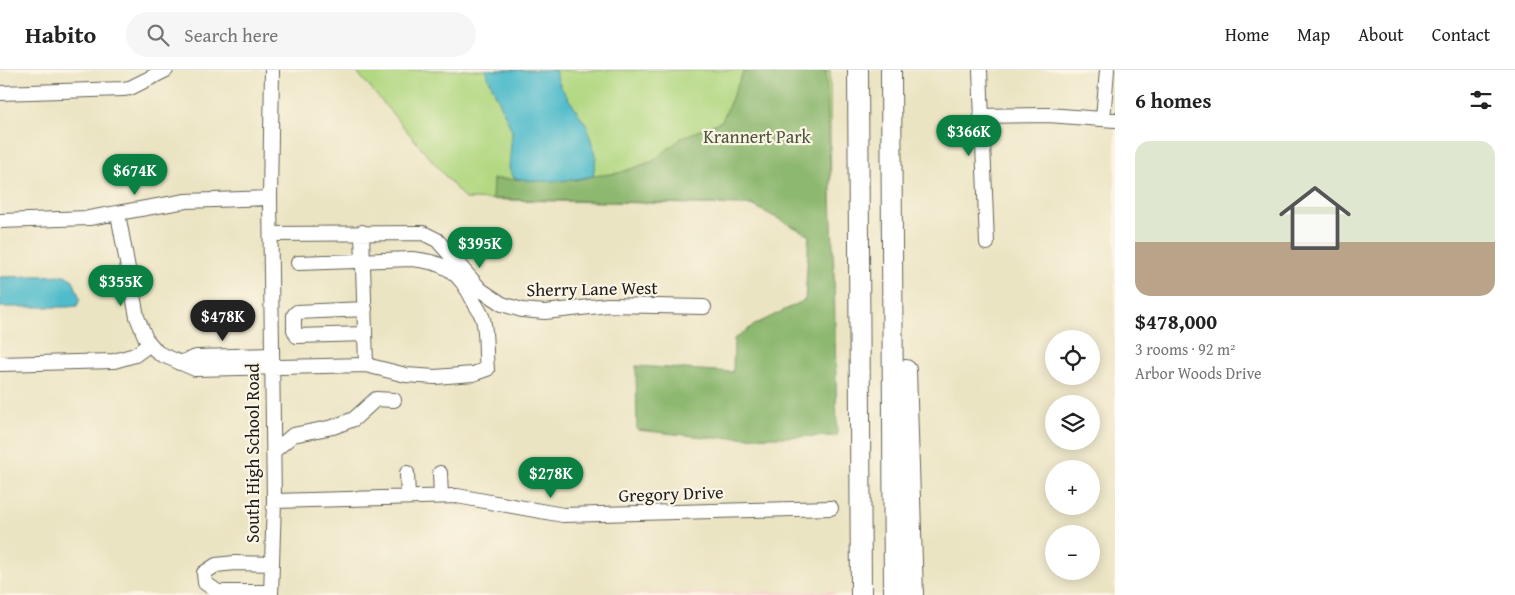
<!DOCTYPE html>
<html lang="en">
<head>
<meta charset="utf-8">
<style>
	:root { --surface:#fff; --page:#f6f6f6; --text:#222; --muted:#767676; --line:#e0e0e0; --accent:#0b8043 }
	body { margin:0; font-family:"Gentium Book Plus",serif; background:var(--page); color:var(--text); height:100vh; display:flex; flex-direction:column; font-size:19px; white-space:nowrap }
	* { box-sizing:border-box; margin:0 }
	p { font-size:16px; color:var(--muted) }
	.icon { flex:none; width:28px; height:28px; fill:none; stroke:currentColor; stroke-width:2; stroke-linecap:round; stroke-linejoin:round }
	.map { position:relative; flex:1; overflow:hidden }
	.sheet { display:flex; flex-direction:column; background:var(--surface); width:400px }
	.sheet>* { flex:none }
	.controls { position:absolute; left:1045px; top:260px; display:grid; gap:10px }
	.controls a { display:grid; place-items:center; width:55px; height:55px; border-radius:50%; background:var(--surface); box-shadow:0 2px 12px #0003; font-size:25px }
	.price { position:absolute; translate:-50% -42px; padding:0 11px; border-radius:18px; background:var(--accent); color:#fff; font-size:16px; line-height:32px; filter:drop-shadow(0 1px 2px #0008) }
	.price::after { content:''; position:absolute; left:50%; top:30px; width:15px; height:11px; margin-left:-8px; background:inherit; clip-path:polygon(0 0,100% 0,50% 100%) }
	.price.on { background:#222; color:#fff }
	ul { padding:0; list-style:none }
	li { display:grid; align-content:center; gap:10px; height:265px; padding:0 20px }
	li span { display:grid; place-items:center; height:155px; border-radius:15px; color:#555 }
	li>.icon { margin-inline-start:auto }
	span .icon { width:90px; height:90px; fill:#fffc; stroke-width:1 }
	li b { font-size:21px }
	h2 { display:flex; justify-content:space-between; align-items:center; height:60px; padding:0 20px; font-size:21px }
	header { display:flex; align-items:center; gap:30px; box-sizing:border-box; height:70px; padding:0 25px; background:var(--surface); border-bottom:1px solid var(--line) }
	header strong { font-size:24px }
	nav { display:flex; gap:28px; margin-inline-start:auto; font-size:18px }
	.search { width:350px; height:45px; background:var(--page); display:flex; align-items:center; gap:12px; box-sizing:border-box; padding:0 18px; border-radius:28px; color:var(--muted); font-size:19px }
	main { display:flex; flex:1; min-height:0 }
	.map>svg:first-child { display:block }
	.built { fill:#f7d0cd }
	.green { fill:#b2d882; stroke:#677a4f }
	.forest { fill:#8db870; stroke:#546a46 }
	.water { fill:#4fbbcb; stroke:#366c74 }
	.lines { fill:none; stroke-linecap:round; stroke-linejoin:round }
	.minor-casing { stroke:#646256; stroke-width:16 }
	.highway-casing { stroke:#646256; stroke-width:22 }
	.minor { stroke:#fff; stroke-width:14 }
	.highway { stroke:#fff; stroke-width:20 }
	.labels { text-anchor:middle; stroke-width:4.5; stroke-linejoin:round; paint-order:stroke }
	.park-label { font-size:18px; fill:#49543b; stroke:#fcf5e5 }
	.street-label { font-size:18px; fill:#1c1c1c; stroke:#fcf5e5 }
</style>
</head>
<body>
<header>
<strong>Habito</strong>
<div class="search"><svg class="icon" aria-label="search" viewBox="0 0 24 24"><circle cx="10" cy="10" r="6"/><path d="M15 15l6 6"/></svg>Search here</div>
<nav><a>Home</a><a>Map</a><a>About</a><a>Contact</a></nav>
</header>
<main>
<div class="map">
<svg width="1115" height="525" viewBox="0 0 1115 525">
	<rect width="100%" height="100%" fill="#fcf5e5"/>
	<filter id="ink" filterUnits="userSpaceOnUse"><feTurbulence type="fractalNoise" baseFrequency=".02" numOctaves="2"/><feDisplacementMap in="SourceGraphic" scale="10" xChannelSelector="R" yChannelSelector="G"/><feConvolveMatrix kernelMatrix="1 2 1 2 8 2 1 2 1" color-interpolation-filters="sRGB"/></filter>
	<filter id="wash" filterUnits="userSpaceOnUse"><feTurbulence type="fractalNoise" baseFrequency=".0096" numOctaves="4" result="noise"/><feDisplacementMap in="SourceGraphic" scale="20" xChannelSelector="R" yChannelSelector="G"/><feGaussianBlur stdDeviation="1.12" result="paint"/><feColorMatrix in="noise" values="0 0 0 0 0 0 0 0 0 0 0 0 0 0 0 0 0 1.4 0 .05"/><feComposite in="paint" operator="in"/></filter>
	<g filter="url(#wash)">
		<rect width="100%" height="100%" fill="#ebe4c3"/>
		<path class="built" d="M834 521V525H567Z"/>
		<path class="green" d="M355 0H830L831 137 465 129Z"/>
		<path class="forest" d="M744 0H826L834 202 837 366 713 368 637 360 636 296 733 302 734 269 756 254 805 230 809 165 752 135 492 129 493 109 575 110 593 106 619 103 653 91 683 67 722 51Z"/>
		<path class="water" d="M485 0H555L560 16 587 56 596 88 593 106C567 112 540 113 514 108L509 98 512 61Z
			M65 205 73 210 80 229 77 236 68 237H0V207Z"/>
	</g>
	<g filter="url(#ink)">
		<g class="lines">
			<g class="minor-casing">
				<path id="minor" d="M980 0 987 173
					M0 23 123 19 130 18 166 0
					M981 46 1048 45 1115 50
					M1103 49 1107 0
					M118 144 137 247 146 269 158 283 195 299 366 295 362 162
					M0 151 89 148 186 131 270 128
					M271 164 423 163 437 170 481 220 502 234 522 240 545 242 608 235 704 237
					M298 193 412 189C445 192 459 201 474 232 477 237 481 243 483 249 487 265 485 283 487 299L473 304 435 307 406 305 366 295
					M365 239 297 242 294 245V260L297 266 365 264
					M179 293 196 287 272 285
					M0 294 114 291 135 285 150 274
					M273 382 293 365 333 357 354 349 376 329 394 330
					M407 403 408 427
					M440 403 441 426
					M274 431 457 426 563 445 831 438
					M271 522H218L205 513 204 503 216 495 235 493 272 494
					M271 525 274 431 270 128 272 0"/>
			</g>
			<g class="highway-casing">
				<path id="highway" d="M858 0 861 525
					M891 0 894 525
					M906 300 913 525"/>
			</g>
			<use href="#minor" class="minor"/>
			<use href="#highway" class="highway"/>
		</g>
	</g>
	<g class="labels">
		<g class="park-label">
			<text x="757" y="73">Krannert Park</text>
		</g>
		<g class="street-label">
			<text transform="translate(592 219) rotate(-1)" y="6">Sherry Lane West</text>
			<text transform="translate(253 383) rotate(-90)" y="6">South High School Road</text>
			<text transform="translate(671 424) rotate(-2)" y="6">Gregory Drive</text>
		</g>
	</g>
</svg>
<div class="controls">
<a><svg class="icon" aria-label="locate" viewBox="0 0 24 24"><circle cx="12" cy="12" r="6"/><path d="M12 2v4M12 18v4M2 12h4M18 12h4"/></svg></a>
<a><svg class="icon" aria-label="layers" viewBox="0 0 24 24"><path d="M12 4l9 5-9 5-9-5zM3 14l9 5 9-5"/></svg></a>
<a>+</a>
<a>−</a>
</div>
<b class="price" style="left:969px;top:87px">$366K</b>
<b class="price" style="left:135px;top:126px">$674K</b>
<b class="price" style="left:480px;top:199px">$395K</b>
<b class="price" style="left:121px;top:237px">$355K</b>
<b class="price on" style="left:223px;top:272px">$478K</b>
<b class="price" style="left:551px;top:429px">$278K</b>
</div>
<section class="sheet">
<h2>6 homes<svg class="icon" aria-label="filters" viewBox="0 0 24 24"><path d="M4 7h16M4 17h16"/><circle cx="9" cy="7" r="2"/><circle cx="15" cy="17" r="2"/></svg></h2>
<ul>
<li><span style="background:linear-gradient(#dfe7d0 65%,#b9a48a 0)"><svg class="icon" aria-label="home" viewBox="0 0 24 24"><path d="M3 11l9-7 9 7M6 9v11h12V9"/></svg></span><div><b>$478,000</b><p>3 rooms · 92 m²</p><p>Arbor Woods Drive</p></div></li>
</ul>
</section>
</main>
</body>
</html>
